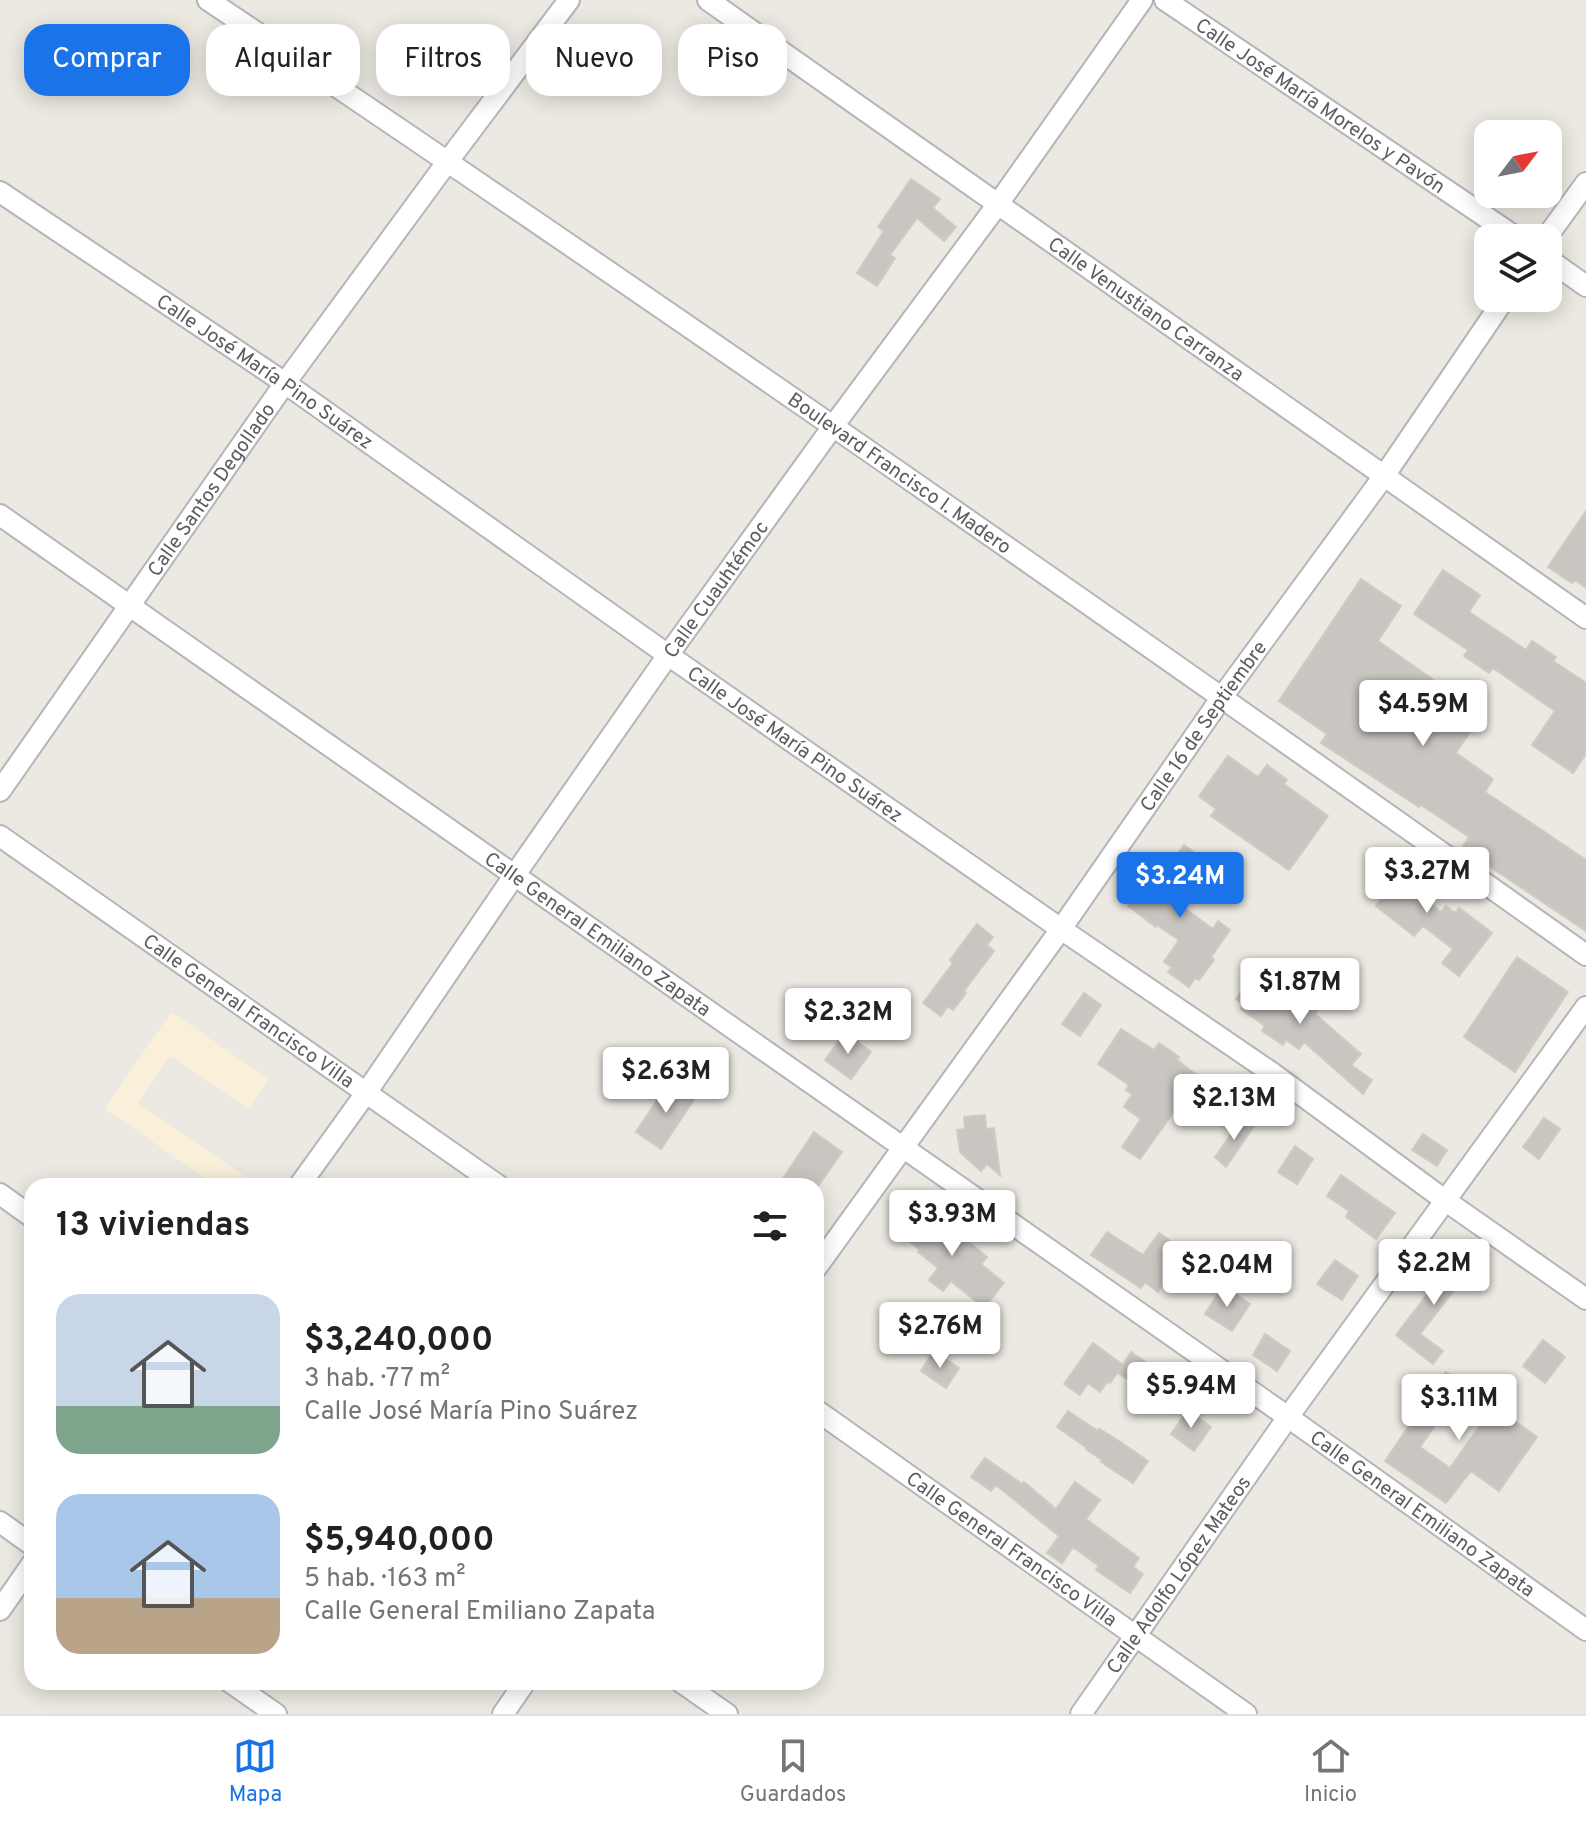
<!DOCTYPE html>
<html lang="es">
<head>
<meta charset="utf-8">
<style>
	:root { --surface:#fff; --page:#f6f6f6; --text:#202124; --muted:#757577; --line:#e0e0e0; --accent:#1a73e8 }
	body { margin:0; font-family:Overpass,sans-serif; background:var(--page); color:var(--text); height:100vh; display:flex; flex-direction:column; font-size:30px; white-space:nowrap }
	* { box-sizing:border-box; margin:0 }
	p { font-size:26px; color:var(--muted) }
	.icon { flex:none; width:44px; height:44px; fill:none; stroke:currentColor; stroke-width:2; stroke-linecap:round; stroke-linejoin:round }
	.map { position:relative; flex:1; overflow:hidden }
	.drawer { position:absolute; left:24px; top:1178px; width:800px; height:512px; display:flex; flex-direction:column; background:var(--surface); border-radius:24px; box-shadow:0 4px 20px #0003 }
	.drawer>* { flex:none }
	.top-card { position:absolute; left:24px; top:24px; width:800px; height:72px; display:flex; gap:16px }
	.needle { width:52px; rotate:58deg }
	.fabs { position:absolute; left:1474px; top:120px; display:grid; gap:16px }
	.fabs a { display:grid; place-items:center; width:88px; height:88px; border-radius:16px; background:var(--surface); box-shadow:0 4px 20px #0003; font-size:40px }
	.price { position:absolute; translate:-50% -68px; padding:0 18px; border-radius:8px; background:#fff; color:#222; font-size:26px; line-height:52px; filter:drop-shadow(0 2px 4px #0008) }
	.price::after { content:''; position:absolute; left:50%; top:48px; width:24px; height:18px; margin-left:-12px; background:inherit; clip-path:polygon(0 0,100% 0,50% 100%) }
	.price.current { background:var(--accent); color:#fff }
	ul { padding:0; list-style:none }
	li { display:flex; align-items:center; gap:24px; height:200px; padding:0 32px }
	li span { display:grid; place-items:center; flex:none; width:224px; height:160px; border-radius:24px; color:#555 }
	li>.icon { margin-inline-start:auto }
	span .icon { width:96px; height:96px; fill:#fffc; stroke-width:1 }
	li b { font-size:34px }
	h2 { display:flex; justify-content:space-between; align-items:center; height:96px; padding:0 32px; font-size:34px }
	.chip { padding:0 28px; border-radius:24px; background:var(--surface); box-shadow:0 4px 20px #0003; font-size:28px; line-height:72px }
	.chip.current { background:var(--accent); color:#fff }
	.tab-bar { display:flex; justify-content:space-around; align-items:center; height:112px; border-top:2px solid var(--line); background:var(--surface); font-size:22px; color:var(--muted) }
	.tab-bar a { display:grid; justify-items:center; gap:4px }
	.tab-bar .current { color:var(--accent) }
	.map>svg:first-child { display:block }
	.commercial { fill:#faefd9 }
	.building { fill:#c9c5c1; stroke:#d0cac1; stroke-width:2; fill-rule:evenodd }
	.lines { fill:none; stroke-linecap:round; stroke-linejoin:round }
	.minor-casing { stroke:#b3b5b8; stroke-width:24 }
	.minor { stroke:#fff; stroke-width:20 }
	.labels { text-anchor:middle; stroke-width:6; stroke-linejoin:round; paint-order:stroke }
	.street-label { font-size:20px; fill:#5a5e61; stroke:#fff }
</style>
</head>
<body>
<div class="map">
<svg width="1586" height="1714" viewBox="0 0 1586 1714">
	<rect width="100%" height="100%" fill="#ece9e2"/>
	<path class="commercial" d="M171 1012 269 1079 249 1109 170 1056 138 1103 259 1186H217L105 1109Z"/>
	<path class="building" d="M911 179 940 199 933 208 956 227 944 241 917 218 890 255 895 258 877 286 857 273 884 231 878 227Z
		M1586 511V588L1575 580 1572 583 1548 567Z
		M1443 570 1480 595 1469 612 1526 650 1532 641 1556 657 1553 661 1586 683V754L1573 773 1532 745 1555 711 1493 668 1489 673 1464 656 1468 650 1414 614Z
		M1361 579 1401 606 1378 641 1482 714 1456 753 1493 779 1485 792 1586 860V931L1462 848 1469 837 1421 805 1419 807 1321 743 1327 734 1279 701Z
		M1228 756 1258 777 1267 765 1287 780 1284 784 1328 816 1289 870 1211 816 1216 809 1199 796Z
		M1184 845 1203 859 1190 875 1188 874 1172 899 1213 929 1218 921 1230 930 1211 957 1214 960 1199 980 1195 978 1189 987 1168 972 1172 967 1164 962 1179 940 1157 925 1156 927 1128 906 1143 886 1149 890 1159 876 1161 877Z
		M1385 853 1406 869 1403 872 1418 884 1414 890 1441 912 1446 906 1455 913 1459 908 1492 933 1459 976 1442 963 1453 949 1423 926 1414 936 1376 906 1381 899 1373 893 1382 882 1370 873Z
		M977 924 993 937 987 945 994 951 964 991 966 993 953 1010 948 1006 941 1016 923 1003 953 963 950 960Z
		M1517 957 1568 992 1515 1072 1464 1037Z
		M1253 975 1263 982 1269 975 1303 998 1318 1010 1315 1014 1361 1054 1351 1065 1372 1080 1363 1094 1304 1042 1299 1049 1286 1040 1283 1045 1262 1031 1265 1026 1241 1009 1244 1005 1236 999Z
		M1084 993 1101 1005 1080 1036 1062 1024Z
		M1121 1029 1154 1050 1159 1043 1179 1057 1177 1060 1199 1077 1140 1159 1122 1147 1141 1119 1124 1107 1132 1094 1126 1090 1129 1085 1098 1064Z
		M845 1033 871 1052 851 1079 825 1060Z
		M670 1081 695 1098 661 1149 636 1132Z
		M985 1115 986 1129 994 1128 1000 1175 987 1164 981 1171 960 1152 957 1130 965 1129 964 1117Z
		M1243 1118 1254 1126 1226 1167 1215 1157Z
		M1544 1118 1560 1129 1539 1159 1523 1147Z
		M814 1132 842 1152 818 1186H778Z
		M1423 1134 1447 1150 1437 1166 1412 1150Z
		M1295 1146 1313 1159 1297 1184 1278 1172Z
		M1341 1175 1395 1213 1376 1239 1346 1217 1349 1211 1327 1196Z
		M917 1208 939 1226 943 1221 987 1257 981 1264 1004 1283 984 1308 951 1281 943 1291 929 1280 938 1268 918 1252 920 1250 898 1232Z
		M1107 1232 1143 1255 1159 1233 1198 1261 1186 1278 1174 1270 1158 1292 1145 1282 1141 1288 1091 1255Z
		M1455 1252 1473 1266 1420 1334 1443 1351 1433 1364 1396 1335 1432 1288 1429 1286Z
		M1335 1260 1358 1276 1342 1300 1317 1284Z
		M1223 1286 1250 1304 1232 1331 1205 1314Z
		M1265 1334 1290 1351 1277 1371 1253 1355Z
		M1543 1340 1565 1357 1545 1383 1523 1366Z
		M1093 1343 1123 1365 1110 1383 1108 1381 1100 1392 1088 1383 1080 1395 1064 1384Z
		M934 1351 959 1368 946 1388 921 1371Z
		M1131 1352 1148 1364 1135 1384 1118 1373Z
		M1446 1372 1537 1437 1499 1491 1471 1471 1446 1503 1385 1461ZM1450 1404 1480 1425 1450 1468 1420 1447Z
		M1188 1410 1211 1427 1194 1451 1171 1434Z
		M1068 1411 1098 1431 1099 1429 1116 1439 1148 1461 1133 1483 1101 1462 1102 1460 1086 1449 1087 1448 1057 1427Z
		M985 1458 1022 1484 1024 1482 1056 1509 1075 1482 1100 1500 1086 1519 1139 1558 1133 1567 1143 1574 1130 1593 1096 1570 1099 1566 1073 1547 1062 1563 1047 1553 1059 1536 996 1485 991 1491 971 1477Z"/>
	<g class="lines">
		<g class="minor-casing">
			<g id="minor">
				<path id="s1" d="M208 0C672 311 1130 631 1586 955"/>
				<path id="s2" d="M708 0 1586 618"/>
				<path id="s3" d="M1165 0 1517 238"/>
				<path id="s4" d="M0 192 285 383 668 655 1061 929 1272 1073 1446 1201 1586 1299"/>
				<path d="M1546 238 1586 183"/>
				<path d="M1548 259 1586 286"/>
				<path id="s5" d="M0 515 1288 1417 1586 1630"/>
				<path id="s6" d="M0 791 285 383 448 161 569 0"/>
				<path id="s7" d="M0 836 499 1186"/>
				<path id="s8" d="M299 1186 366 1093 514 876 668 655 834 425 998 204 1142 0"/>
				<path d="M0 1194 32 1217"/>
				<path id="s9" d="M816 1268 1061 929 1222 697 1384 476 1505 298"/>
				<path id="s10" d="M816 1410 1246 1714"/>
				<path d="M0 1522 32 1545"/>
				<path d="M0 1610 32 1564"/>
				<path d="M230 1682 276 1714"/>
				<path d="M681 1682 727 1714"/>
				<path d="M503 1714 525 1682"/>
				<path id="s11" d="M1081 1714 1288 1417 1586 1007"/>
			</g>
		</g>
		<use href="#minor" class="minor"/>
	</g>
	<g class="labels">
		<g class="street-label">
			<text dy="7" stroke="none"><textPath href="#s3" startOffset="188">Calle José María Morelos y Pavón</textPath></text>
			<text dy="7" stroke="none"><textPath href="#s2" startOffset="536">Calle Venustiano Carranza</textPath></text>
			<text dy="7" stroke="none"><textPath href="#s4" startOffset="320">Calle José María Pino Suárez</textPath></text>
			<text dy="7" stroke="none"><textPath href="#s1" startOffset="838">Boulevard Francisco I. Madero</textPath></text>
			<text dy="7" stroke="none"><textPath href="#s6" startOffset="368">Calle Santos Degollado</textPath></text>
			<text dy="7" stroke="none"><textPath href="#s8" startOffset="728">Calle Cuauhtémoc</textPath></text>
			<text dy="7" stroke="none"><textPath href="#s9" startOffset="666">Calle 16 de Septiembre</textPath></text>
			<text dy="7" stroke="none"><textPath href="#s4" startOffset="968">Calle José María Pino Suárez</textPath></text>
			<text dy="7" stroke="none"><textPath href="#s5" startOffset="730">Calle General Emiliano Zapata</textPath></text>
			<text dy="7" stroke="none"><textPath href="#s7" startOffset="304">Calle General Francisco Villa</textPath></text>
			<text dy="7" stroke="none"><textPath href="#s5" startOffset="1738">Calle General Emiliano Zapata</textPath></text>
			<text dy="7" stroke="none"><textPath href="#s10" startOffset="240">Calle General Francisco Villa</textPath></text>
			<text dy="7" stroke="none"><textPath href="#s11" startOffset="170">Calle Adolfo López Mateos</textPath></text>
		</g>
	</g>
</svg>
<div class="fabs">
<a><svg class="needle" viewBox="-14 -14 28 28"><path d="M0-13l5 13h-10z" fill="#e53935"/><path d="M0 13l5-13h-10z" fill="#757577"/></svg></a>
<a><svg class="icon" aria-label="layers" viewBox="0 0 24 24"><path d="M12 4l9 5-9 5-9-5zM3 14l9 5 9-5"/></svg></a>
</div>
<b class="price" style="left:1423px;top:748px">$4.59M</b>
<b class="price" style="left:1427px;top:915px">$3.27M</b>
<b class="price current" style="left:1180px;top:920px">$3.24M</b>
<b class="price" style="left:1300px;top:1026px">$1.87M</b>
<b class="price" style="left:848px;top:1056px">$2.32M</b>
<b class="price" style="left:666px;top:1115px">$2.63M</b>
<b class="price" style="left:1234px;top:1142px">$2.13M</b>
<b class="price" style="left:952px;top:1258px">$3.93M</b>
<b class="price" style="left:1434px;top:1307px">$2.2M</b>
<b class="price" style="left:1227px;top:1309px">$2.04M</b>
<b class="price" style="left:940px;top:1370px">$2.76M</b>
<b class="price" style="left:1191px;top:1430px">$5.94M</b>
<b class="price" style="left:1459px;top:1442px">$3.11M</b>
<div class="top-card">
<a class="chip current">Comprar</a>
<a class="chip">Alquilar</a>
<a class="chip">Filtros</a>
<a class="chip">Nuevo</a>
<a class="chip">Piso</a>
</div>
<section class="drawer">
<h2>13 viviendas<svg class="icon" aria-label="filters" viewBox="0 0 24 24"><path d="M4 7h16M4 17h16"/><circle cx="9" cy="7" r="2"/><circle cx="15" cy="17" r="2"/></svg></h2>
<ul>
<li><span style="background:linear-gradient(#c9d6e8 70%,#7fa58c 0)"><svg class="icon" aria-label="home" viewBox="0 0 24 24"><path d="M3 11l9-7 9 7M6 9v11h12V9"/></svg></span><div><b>$3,240,000</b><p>3 hab. · 77 m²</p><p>Calle José María Pino Suárez</p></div></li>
<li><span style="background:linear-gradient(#a9c7e8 65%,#b9a48a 0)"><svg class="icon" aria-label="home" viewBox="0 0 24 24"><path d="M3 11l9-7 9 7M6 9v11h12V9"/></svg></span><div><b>$5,940,000</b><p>5 hab. · 163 m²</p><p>Calle General Emiliano Zapata</p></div></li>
</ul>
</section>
</div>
<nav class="tab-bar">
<a class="current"><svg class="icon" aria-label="map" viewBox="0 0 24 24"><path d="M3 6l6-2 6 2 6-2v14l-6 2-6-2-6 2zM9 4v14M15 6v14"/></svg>Mapa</a>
<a><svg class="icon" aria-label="saved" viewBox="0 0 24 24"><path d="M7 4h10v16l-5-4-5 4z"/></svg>Guardados</a>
<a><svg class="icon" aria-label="home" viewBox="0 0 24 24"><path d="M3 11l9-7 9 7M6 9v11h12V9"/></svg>Inicio</a>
</nav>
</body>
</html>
